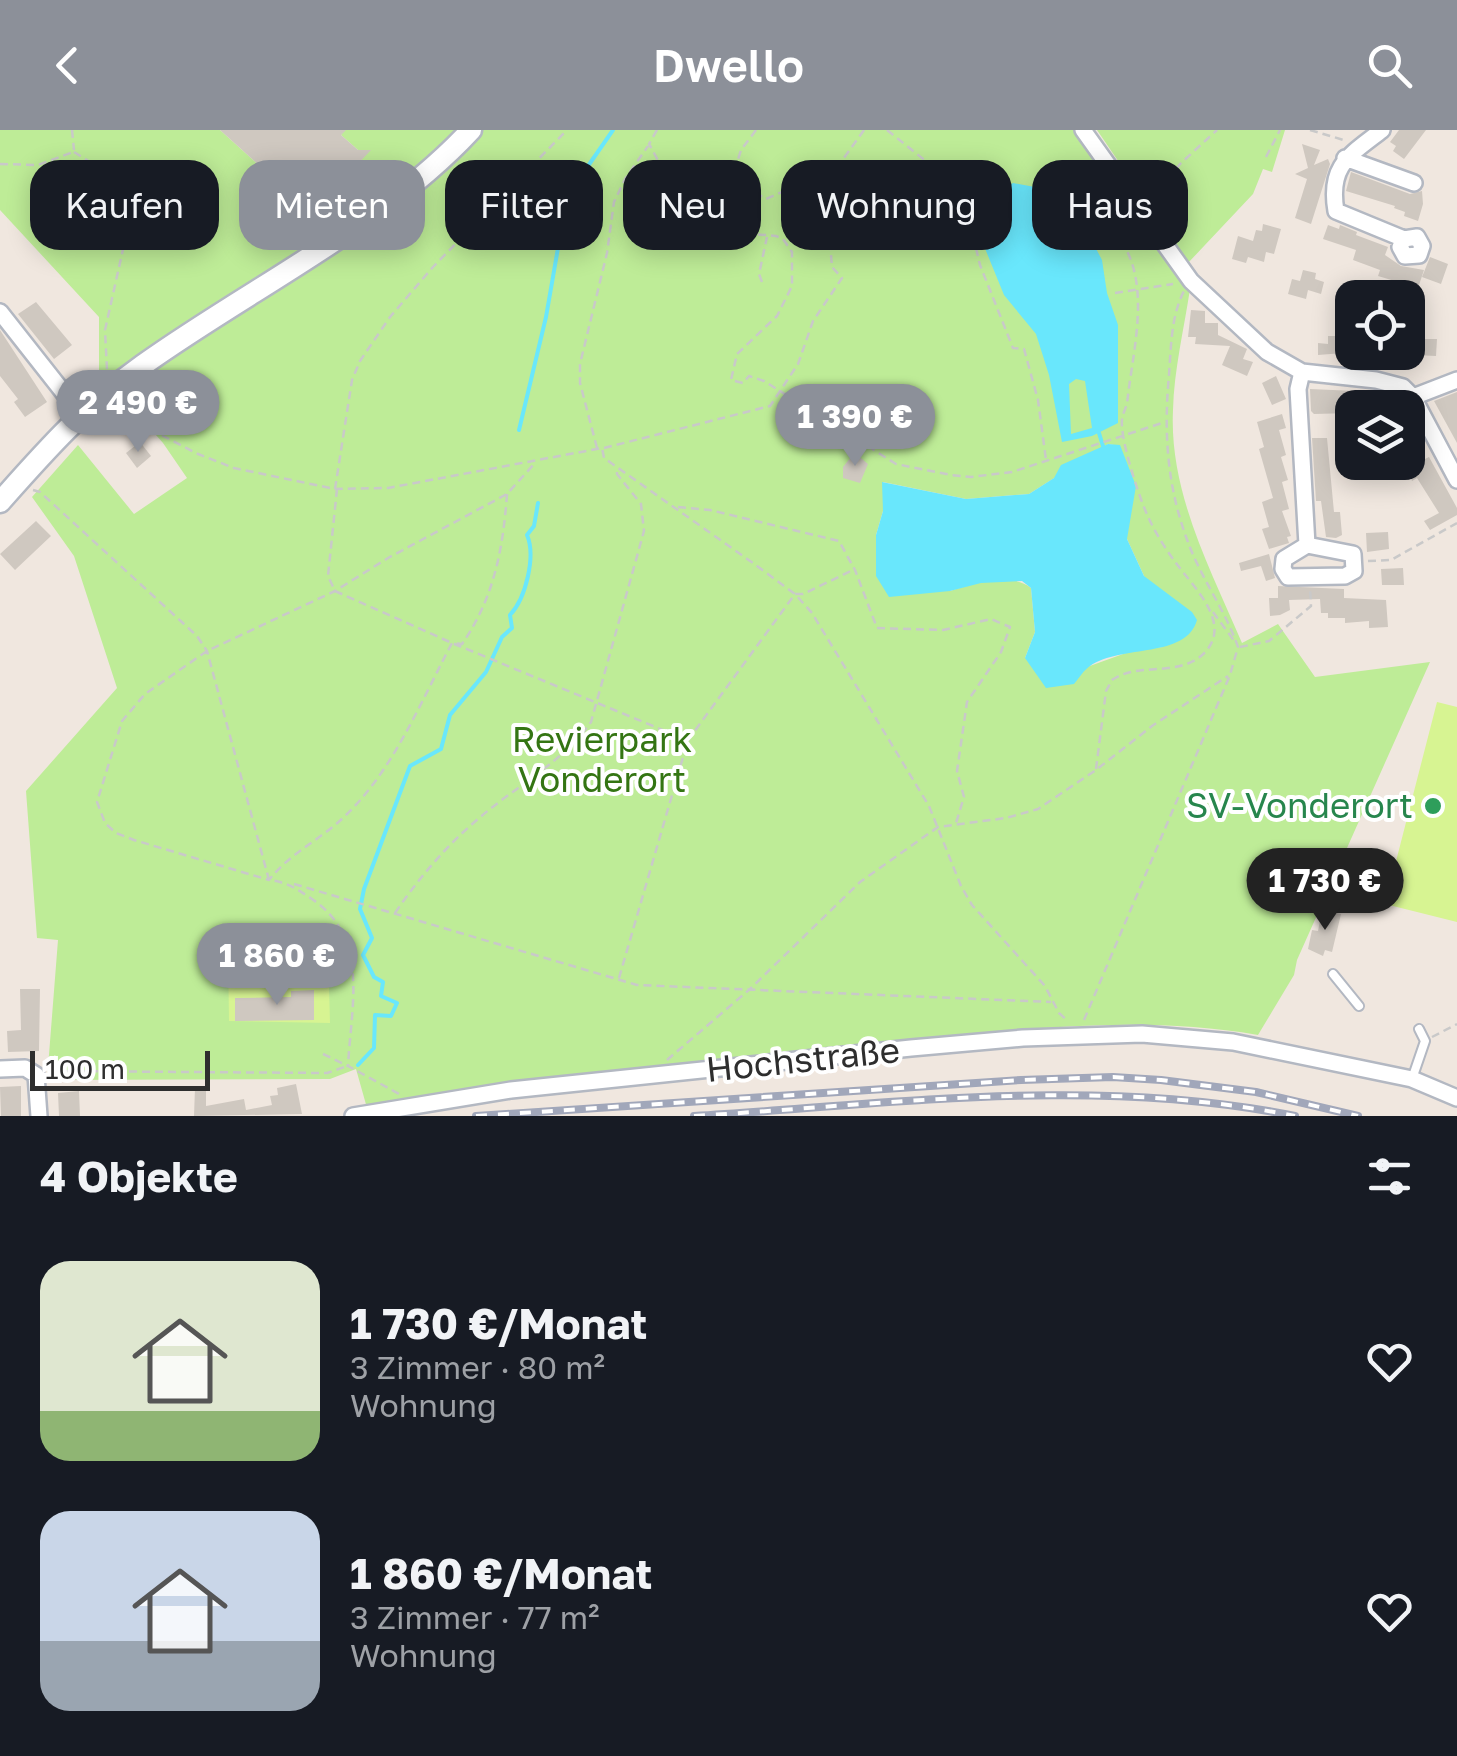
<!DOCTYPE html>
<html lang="de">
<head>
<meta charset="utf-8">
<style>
	:root { --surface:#171b24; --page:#242831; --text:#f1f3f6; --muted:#9ea1a6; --accent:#8c9099 }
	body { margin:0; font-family:"Golos Text",sans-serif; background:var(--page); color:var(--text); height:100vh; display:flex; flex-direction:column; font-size:38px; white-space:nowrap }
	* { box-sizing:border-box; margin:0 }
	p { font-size:32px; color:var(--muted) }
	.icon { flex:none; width:55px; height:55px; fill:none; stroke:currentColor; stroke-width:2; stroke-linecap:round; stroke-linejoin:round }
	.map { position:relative; height:986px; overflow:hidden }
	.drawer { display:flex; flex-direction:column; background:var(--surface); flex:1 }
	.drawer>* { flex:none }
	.top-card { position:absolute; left:30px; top:30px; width:1398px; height:90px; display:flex; gap:20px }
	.fabs { position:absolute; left:1335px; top:150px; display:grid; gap:20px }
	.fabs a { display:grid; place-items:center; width:90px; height:90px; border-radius:20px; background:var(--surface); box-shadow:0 5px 25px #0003; font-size:50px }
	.scale { position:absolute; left:30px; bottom:25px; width:180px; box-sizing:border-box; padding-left:10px; border:5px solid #2e2e2e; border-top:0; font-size:28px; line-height:35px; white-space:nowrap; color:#2e2e2e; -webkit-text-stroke:8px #fff; paint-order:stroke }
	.price { position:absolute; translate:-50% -85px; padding:0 22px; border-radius:35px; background:var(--accent); color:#fff; font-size:32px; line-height:65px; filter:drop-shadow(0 2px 5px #0008) }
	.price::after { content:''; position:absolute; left:50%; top:60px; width:30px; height:22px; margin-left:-15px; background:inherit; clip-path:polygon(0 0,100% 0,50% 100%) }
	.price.active { background:#222; color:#fff }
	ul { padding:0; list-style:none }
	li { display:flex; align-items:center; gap:30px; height:250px; padding:0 40px }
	li span { display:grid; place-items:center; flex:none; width:280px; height:200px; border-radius:30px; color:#555 }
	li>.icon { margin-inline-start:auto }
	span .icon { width:120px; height:120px; fill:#fffc; stroke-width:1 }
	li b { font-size:42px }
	h2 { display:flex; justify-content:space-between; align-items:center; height:120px; padding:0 40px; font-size:42px }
	.pill { padding:0 35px; border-radius:30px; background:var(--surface); box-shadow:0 5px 25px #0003; font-size:35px; line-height:90px }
	.pill.active { background:var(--accent); color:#fff }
	header { display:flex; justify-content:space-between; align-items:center; height:130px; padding:0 40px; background:var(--accent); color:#fff; font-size:45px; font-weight:600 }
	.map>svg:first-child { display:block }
	.green { fill:#beec97; fill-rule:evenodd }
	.pitch { fill:#d7f492 }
	.water { fill:#69e7fc; fill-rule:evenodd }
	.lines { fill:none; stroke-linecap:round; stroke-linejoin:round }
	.stream { stroke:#69e7fc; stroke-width:4 }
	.building { fill:#cfc8c0 }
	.lane-casing { stroke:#b3b8c2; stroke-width:12 }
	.street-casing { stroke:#b3b8c2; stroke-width:20 }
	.secondary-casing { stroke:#b3b8c2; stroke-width:25 }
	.path { stroke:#c9c9c9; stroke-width:2.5; stroke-dasharray:8 5; stroke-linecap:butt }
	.lane { stroke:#fff; stroke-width:8 }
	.street { stroke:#fff; stroke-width:15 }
	.secondary { stroke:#fff; stroke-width:20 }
	.rail-casing { stroke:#a1a7ba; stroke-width:8 }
	.rail { stroke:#fff; stroke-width:4; stroke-dasharray:11; stroke-linecap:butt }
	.leisure-dot { fill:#2e9e5b; stroke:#fff; stroke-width:4 }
	.labels { text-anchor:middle; stroke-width:8; stroke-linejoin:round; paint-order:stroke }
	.park-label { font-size:35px; fill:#347513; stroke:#fff }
	.leisure-label { font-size:35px; fill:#27864d; stroke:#fff; text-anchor:end }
	.street-label { font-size:35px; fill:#2e2e2e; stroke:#fff }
</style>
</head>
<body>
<header><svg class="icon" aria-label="back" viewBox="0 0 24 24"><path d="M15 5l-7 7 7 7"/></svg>Dwello<svg class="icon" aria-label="search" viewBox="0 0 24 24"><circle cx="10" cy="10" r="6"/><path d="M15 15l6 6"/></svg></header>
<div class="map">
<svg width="1457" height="986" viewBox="0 0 1457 986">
	<rect width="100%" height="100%" fill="#f0e7df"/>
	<path class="green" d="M0 0H220L271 46V64L280 54H297L315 34 339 54 367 23 358 20 341 5 343 0H1075L1190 159C1184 199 1174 240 1173 280 1169 363 1211 440 1242 513L1278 494 1315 547 1430 532 1297 830 1294 845 1258 905C1111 880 957 907 810 924 676 940 542 952 408 968L367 978 356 939 330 949 47 950 58 810 37 808 26 661 117 558 74 426 32 367 78 315 134 384 187 348 163 313 99 240V187L0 80ZM1108 314 1114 315 1127 409 1144 446 1163 517 1137 519 1087 537 1025 528 1035 502 1031 458C1009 441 975 454 950 461L876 405 883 381V352L966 369 1029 364Z
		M1097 0H1285L1272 42 1263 39 1253 64 1188 133Z"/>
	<path class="pitch" d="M1437 572 1457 577V792L1385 774Z
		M228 818 328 819 330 893 229 891Z"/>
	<path class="water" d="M1013 53 1051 60 1082 92 1102 130 1107 163 1118 195V293L1092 306 1062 312 1049 245 1036 204 1004 165 984 116 985 75 995 64ZM1076 249 1085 251 1092 298 1071 304 1069 254Z
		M1108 314 1120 315 1136 356 1127 409 1144 446 1192 482 1197 490C1186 529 1122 514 1090 536 1084 540 1079 548 1074 554L1046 558 1025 528 1035 502 1031 458 1022 451 981 453 950 461 889 467 876 446V405L883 381 882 352 966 369 1029 364 1054 348 1061 335Z"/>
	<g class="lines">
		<path class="stream" d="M519 300 546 187 558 118 588 36 613 0
			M1099 303 1103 316
			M358 935 374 918 375 885 391 886 397 873 381 866 383 852 374 847 363 825 372 808 360 779 364 759 410 636 441 619 450 585 486 542 502 507 512 498 510 485C526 468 536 426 527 405L534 396 538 373"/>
	</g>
	<path class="building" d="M220 0H346L341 5 358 20H371L338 55 315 34 296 54H280L272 64 262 56 271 46Z
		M1399 0H1426L1404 29 1393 21 1396 16 1390 12Z
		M1302 14 1320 20 1314 35 1328 29 1330 34 1311 94 1295 88 1307 49 1295 44 1308 38Z
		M1351 42 1410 64 1422 61 1423 74 1418 91 1404 86 1405 82 1394 78 1395 76 1346 61Z
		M1263 94 1281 99 1274 124 1266 122 1264 132 1248 127 1246 133 1232 129 1238 106 1253 111 1256 100 1262 101Z
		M1328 95 1339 99 1340 95 1357 102 1356 105 1388 117 1385 125 1401 136 1424 140 1418 158 1378 146 1380 140 1353 130 1356 120 1323 109Z
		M1430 127 1448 134 1441 154 1422 147Z
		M1303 140 1316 143 1315 149 1324 152 1321 164 1308 160 1306 169 1288 164 1292 149 1300 151Z
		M36 172 72 215 54 229 18 184Z
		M1191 180 1205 181V193H1218V205L1247 219 1243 229 1253 232 1247 246 1222 235 1230 216 1195 214 1196 207H1188Z
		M0 200 47 272 25 287 14 272 18 269 0 246Z
		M1328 206H1350V218H1343V223L1318 225V213L1328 214Z
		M1416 209H1437L1436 226 1415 225Z
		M1276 246 1286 269 1272 275 1262 253Z
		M1310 259 1378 262 1387 267 1393 278H1352V283L1314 284 1311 281Z
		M1457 262V313L1434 271Z
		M1282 284 1286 298 1279 300 1286 325 1281 327 1288 350 1282 352 1289 379 1282 381 1291 406 1287 407 1289 413 1269 419 1262 399 1269 397 1262 372 1273 368 1259 319 1264 317 1257 292Z
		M1408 302 1423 330 1429 327 1457 378V385L1430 400 1424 391 1439 383 1417 348 1412 351 1408 342Z
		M1312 308H1327L1334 382H1340L1342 405 1336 408 1326 407 1321 371H1316Z
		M140 312 151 326 137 338 126 323Z
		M851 327 861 328 868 334 860 353 843 348V337Z
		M36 391 51 406 15 440 0 424Z
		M1388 402 1389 419 1367 422 1366 403Z
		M1269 424 1275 448 1266 451 1261 436 1241 441 1239 433Z
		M1403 438 1404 455H1382L1381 439Z
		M1278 456 1344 459V468L1386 470 1388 497 1369 498V491L1345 493V488H1328V483H1321L1320 469 1289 470 1290 480 1280 485 1270 486 1269 468H1278Z
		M1322 780 1341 784 1332 822 1325 820 1323 826 1308 819 1312 800 1318 801Z
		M20 859H40L39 921 8 922 7 901 21 900Z
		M314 860V890L235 891V868L291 867V861Z
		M296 954 302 984 194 986 195 958 206 959V976L244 969 246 980 272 975 270 966 278 965 277 958Z
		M21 956V986H1L0 957Z
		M79 961 80 986H59L58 963Z"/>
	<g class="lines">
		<g class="lane-casing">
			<path id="lane" d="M1333 844 1359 876
				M1412 949 1425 911 1419 899"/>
		</g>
		<g class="street-casing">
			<path id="street" d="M1083 0 1191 151 1267 222 1302 242 1376 250 1403 257 1413 267 1457 250
				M1382 0C1350 25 1328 35 1336 81L1404 109 1417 107 1422 116 1419 125 1405 126 1400 117 1404 109
				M1345 28 1414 53
				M0 182 67 267 83 281
				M1302 242 1298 259 1307 415
				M1413 267 1457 350
				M1307 415 1353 424 1354 441 1345 446 1288 447 1283 439 1284 429Z
				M0 939 25 938 36 945 39 986
				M353 986 511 960 911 918 1023 908 1142 904 1233 912 1412 949 1457 968"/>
		</g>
		<g class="secondary-casing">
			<path id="secondary" d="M0 372C47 319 84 277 143 235 249 159 383 95 471 0"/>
		</g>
		<path class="path" d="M72 0 74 20
			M657 0 649 14C666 43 683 90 720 100 738 104 758 104 776 106L783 109 792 122V156L777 186 737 224 731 250 743 253 749 246 764 251 896 334 951 345 971 347 1012 342 1165 292
			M756 0 741 20 734 42 747 58 766 69 796 56 814 66
			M887 0 962 60 980 135 1013 218 1024 219 1038 270 1046 330
			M1310 0 1347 11
			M74 22 136 61 105 200 107 240
			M1266 27 1280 0
			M0 34 38 35 73 22
			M670 47 731 62 745 58
			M1150 68 1181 33 1217 0
			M715 97 730 64
			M762 152 759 144 767 107
			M1115 163 1173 154
			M127 267 163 306 198 324 234 338 335 359 388 358 602 318 604 328 753 433 795 464 812 483 929 676 961 756 972 775 1045 856 1059 883 1068 891
			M597 318 580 253V234L607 123 614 72 625 49 648 16
			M604 318 770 276 798 234 813 191 842 148 832 137 829 101 816 67 864 0
			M335 359 352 250 360 231 390 187 433 137 567 0
			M337 359 328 446 335 461 452 513 687 610
			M33 360 40 362 197 506 207 521 269 750C287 752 297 759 312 769 370 808 351 876 348 936L401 965
			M507 364C503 419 494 468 462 514L452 513C421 571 394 639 346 685 321 710 292 721 269 750L134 710 116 703 105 693 97 672 122 591 145 564 207 521 335 461 388 428 507 364 535 333
			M678 377 710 380 839 411 855 440 877 498 943 500 991 489 1010 497 1001 522 967 572 957 641 964 667 956 693
			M1368 431 1391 430 1457 393
			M1213 482 1235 512
			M1240 517 1269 511 1311 476 1310 458
			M1096 639 1106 561 1112 550C1137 532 1175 547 1201 526 1236 496 1194 458 1176 433 1167 421 1158 407 1151 393 1141 374 1123 318 1122 296 1121 288 1124 282 1127 274 1132 225 1149 166 1127 121
			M294 754 637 855 1051 872
			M395 783C419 748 446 716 478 689 516 656 562 633 591 592L644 401 641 374 617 344V338
			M619 848 688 610 795 464H803L853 440
			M1084 890 1230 545 1238 517C1227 485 1208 458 1194 427 1168 367 1163 309 1169 245 1171 217 1171 186 1184 161
			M1432 907 1457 894
			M323 924 348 936
			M667 930 750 859 860 752 938 697 1006 688 1038 679 1096 640 1152 596 1228 546
			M51 941 327 943 347 936"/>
		<use href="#lane" class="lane"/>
		<use href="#street" class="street"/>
		<use href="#secondary" class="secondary"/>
		<g class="rail-casing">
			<path id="rail" d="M476 986 1021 950 1113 947 1161 950 1256 962 1358 986
				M694 986C893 974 1097 946 1295 986"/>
		</g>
		<use href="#rail" class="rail"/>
	</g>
	<circle class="leisure-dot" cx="1433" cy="676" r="10"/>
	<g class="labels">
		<g class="park-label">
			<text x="602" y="622">Revierpark<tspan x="602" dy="40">Vonderort</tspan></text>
		</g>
		<g class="leisure-label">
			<text x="1413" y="688">SV-Vonderort</text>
		</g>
		<g class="street-label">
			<text transform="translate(803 930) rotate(-6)" y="12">Hochstraße</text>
		</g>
	</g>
</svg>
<div class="fabs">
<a><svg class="icon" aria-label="locate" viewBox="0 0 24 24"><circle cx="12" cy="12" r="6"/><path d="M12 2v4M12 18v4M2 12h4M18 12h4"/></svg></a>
<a><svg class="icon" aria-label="layers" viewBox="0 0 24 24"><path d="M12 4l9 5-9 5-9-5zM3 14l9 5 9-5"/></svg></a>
</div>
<div class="scale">100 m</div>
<b class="price" style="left:138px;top:325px">2 490 €</b>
<b class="price" style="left:855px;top:339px">1 390 €</b>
<b class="price active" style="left:1325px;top:803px">1 730 €</b>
<b class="price" style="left:277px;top:878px">1 860 €</b>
<div class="top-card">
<a class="pill">Kaufen</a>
<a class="pill active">Mieten</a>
<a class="pill">Filter</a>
<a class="pill">Neu</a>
<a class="pill">Wohnung</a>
<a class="pill">Haus</a>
</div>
</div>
<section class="drawer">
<h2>4 Objekte<svg class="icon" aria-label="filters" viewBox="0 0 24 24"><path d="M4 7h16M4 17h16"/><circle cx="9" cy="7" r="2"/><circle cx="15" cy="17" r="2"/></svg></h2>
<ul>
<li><span style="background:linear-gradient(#dfe7d0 75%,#8fb573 0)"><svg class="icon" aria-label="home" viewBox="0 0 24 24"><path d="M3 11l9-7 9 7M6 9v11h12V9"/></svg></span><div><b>1 730 €/Monat</b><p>3 Zimmer · 80 m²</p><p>Wohnung</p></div><svg class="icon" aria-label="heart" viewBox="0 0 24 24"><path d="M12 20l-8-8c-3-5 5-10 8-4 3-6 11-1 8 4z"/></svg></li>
<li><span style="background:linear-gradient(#c9d6e8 65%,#9aa5b1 0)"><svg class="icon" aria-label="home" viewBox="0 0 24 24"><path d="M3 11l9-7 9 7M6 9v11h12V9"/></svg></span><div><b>1 860 €/Monat</b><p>3 Zimmer · 77 m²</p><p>Wohnung</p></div><svg class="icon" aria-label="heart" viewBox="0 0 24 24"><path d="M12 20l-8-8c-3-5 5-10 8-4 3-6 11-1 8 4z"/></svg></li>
</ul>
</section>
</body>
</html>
